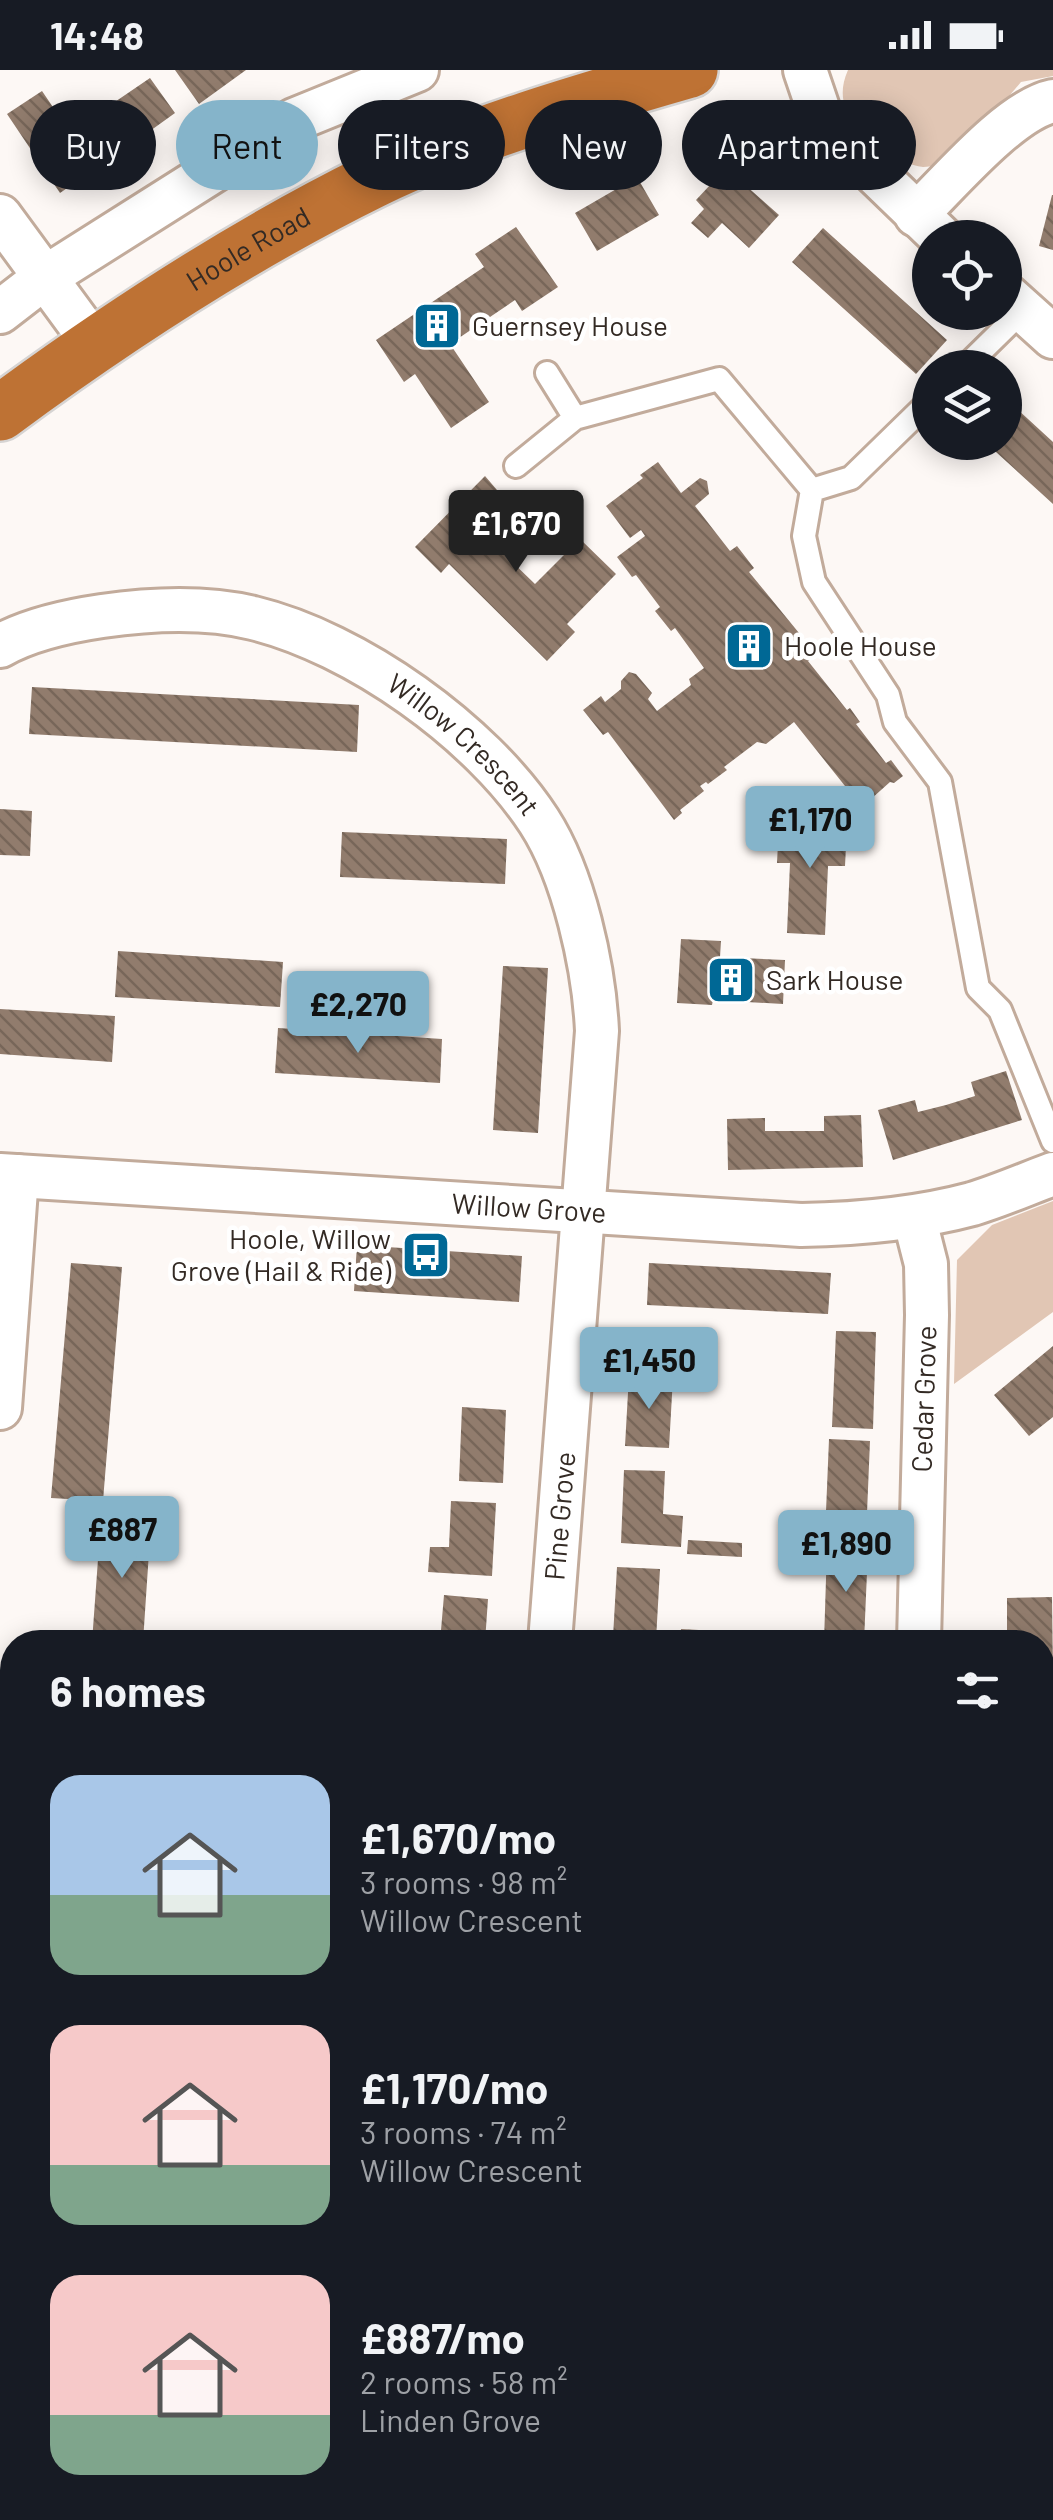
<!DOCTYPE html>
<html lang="en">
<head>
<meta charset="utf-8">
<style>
	:root { --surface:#171b24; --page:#20242c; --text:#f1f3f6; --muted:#9ea1a6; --accent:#85b4ca }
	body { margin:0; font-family:Barlow,sans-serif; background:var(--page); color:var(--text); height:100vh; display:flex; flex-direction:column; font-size:38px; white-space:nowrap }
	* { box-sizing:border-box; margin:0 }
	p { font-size:32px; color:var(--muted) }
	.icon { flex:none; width:55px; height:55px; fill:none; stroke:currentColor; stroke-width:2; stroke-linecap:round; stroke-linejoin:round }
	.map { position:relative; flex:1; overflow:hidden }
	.sheet { position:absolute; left:0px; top:1560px; width:1055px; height:890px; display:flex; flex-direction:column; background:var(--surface); border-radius:40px 40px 0 0; box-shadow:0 5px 25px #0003 }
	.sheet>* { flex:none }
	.hud { position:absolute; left:30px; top:30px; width:995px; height:90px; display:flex; gap:20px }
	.tools { position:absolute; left:912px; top:150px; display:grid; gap:20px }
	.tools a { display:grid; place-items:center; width:110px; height:110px; border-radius:50%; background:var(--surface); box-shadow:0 5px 25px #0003; font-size:50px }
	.price { position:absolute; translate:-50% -85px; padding:0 22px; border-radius:10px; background:var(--accent); color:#111; font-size:32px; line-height:65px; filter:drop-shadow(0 2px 5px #0008) }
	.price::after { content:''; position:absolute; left:50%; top:60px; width:30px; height:22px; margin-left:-15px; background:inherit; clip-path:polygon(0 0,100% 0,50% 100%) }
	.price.current { background:#222; color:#fff }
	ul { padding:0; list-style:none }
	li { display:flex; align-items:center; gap:30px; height:250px; padding:0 50px }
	li span { display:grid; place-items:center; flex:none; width:280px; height:200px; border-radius:30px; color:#555 }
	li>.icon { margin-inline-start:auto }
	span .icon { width:120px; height:120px; fill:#fffc; stroke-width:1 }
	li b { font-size:42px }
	h2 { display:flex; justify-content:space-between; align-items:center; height:120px; padding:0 50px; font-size:42px }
	.pill { padding:0 35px; border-radius:45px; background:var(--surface); box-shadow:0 5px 25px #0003; font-size:35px; line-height:90px }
	.pill.current { background:var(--accent); color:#111 }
	.status { display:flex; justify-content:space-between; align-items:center; height:70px; padding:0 50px; background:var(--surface); direction:ltr }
	.status svg { height:28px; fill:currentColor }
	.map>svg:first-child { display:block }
	.green { fill:#e1c6b4 }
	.building { fill:url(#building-back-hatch) }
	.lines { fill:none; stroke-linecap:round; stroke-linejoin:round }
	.lane-casing { stroke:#c2ab9b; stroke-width:28 }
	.street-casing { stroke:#c2ab9b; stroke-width:48 }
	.highway-casing { stroke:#d6d4d3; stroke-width:60 }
	.lane { stroke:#fff; stroke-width:22 }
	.street { stroke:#fff; stroke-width:42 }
	.highway { stroke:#be7234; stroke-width:55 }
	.labels { text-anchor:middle; stroke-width:9; stroke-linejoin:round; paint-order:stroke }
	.street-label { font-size:28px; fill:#332a24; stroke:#fff }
	.poi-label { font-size:28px; fill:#332a24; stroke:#fff; text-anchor:start }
</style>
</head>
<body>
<div class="status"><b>14:48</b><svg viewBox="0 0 49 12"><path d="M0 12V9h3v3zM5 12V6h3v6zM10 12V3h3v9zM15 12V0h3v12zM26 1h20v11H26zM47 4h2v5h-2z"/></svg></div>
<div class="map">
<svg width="1053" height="2450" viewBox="0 0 1053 2450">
	<defs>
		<pattern id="building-back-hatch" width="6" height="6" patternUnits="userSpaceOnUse" patternTransform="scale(2.5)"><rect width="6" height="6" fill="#917c6d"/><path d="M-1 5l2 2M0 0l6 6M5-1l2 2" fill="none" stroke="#776659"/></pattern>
	</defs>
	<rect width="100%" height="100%" fill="#fdf8f5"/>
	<path class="green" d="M848 0H1053V6L1021 12 954 91C945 93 933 97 923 97 910 96 898 88 887 82 858 62 831 38 848 0Z
		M1053 1131V1242L954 1314 957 1190 992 1155Z"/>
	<path class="building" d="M175 0H246L199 34Z
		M150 8 175 43 111 89 84 53Z
		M42 21 95 99 60 123 7 44Z
		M726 98 779 145 749 178 722 153 708 168 691 153 704 139 696 130Z
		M637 107 659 145 597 181 575 143Z
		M1052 125H1053V180L1039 176Z
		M516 157 558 217 522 241 515 230 450 274 489 332 451 358 415 304 404 312 376 270 484 197 475 184Z
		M823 158 947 270 916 304 792 192Z
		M1005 328 1053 372V434L985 372H1005Z
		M658 392 681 423 700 408 707 411 709 424 695 436 730 481 737 476 754 498 749 502 817 585 808 591 847 640 850 638 860 652 856 654 886 693 891 690 903 706 894 713 890 712 871 729 873 736 868 743 862 744 842 718 845 716 794 652 766 674 757 672 724 697 727 700 708 714 706 712 700 716 704 721 680 740 682 743 674 750 608 662 603 665 583 640 601 626 605 632 621 619V611L629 602 636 604 652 623 648 629 657 641 691 615 689 609 704 598 675 558 671 561 655 541 660 537 636 505 632 507 617 487 645 466 641 460 630 468 606 436 643 408 640 405Z
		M485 406 497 420 476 441 495 458 486 467 535 514 580 469 616 504 567 554 575 562 547 591 449 494 441 503 415 477Z
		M32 617 359 635 357 682 29 664Z
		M0 739 32 741 30 786 0 785Z
		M779 753 847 756 845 796H828L825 865 787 863 790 793H777Z
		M342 762 507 769 505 814 340 807Z
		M681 869 721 871 720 887 785 890 783 934 713 930 712 935 677 933Z
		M118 881 283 892 280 937 115 927Z
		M503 896 548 898 538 1063 493 1060Z
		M0 939 115 946 112 992 0 984Z
		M278 958 442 969 440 1013 275 1003Z
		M1006 1001 1022 1050 893 1090 878 1040 915 1030 918 1042 946 1035 975 1026 971 1012Z
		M861 1045 863 1097 728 1100 727 1049 765 1048V1061H824V1046Z
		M357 1175 522 1186 519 1232 354 1221Z
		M71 1193 122 1197 103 1431 51 1428Z
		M649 1193 831 1203 828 1244 647 1235Z
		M836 1261 876 1262 873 1359 832 1357Z
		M1053 1276V1347L1029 1366 994 1325Z
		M629 1305 673 1307 669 1378 625 1376Z
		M462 1337 506 1340 503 1413 459 1411Z
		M829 1369 870 1371 866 1467 825 1466Z
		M624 1400 665 1401 663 1444 683 1446 681 1477 621 1473Z
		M451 1431 496 1433 492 1506 428 1502 430 1477H449Z
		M101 1448 151 1452 143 1572H92Z
		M688 1470 742 1473V1487L687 1484Z
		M827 1477 868 1479 864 1572H824Z
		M617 1497 660 1499 656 1570 613 1567Z
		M444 1525 488 1529 485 1572H440Z
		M1052 1527 1053 1604H1042V1572H1007V1528Z
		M681 1559 717 1561 716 1572H680Z
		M1042 1634 1053 1647V1713L1042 1701Z
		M1050 2069H1053V2146H1045Z
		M1042 2170 1053 2171V2249H1042Z
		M1042 2271 1053 2272V2350H1042Z
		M1045 2376H1053V2450H1040Z
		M31 2438H81L80 2450H30Z
		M368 2438H412L411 2450H367Z"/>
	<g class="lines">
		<g class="lane-casing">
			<path id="lane" d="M964 298 1023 240
				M547 303 575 348
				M516 396 575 348 719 309 812 420 804 466 814 512 888 625 895 652 940 712 978 918 1000 940 1053 1071
				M812 420 851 408 930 331"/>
		</g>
		<g class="street-casing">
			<g id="street">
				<path d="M805 0 823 53 942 168"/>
				<path d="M916 145C949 113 1010 40 1053 31"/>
				<path d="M0 146 94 274"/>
				<path d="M1005 224 1053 267"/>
				<path d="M0 242 44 208 294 50 417 0"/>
				<path id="s1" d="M0 576C30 559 68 551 102 546 151 539 204 536 253 548 356 573 481 662 539 751 574 805 594 897 597 961L550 1572"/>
				<path id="s2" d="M0 1105 801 1155C859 1154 916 1149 972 1134 999 1126 1026 1114 1053 1104"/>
				<path d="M914 1147 926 1194 927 1245 919 1572"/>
				<path d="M0 1338 17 1106"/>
				<path d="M1042 1785 1053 1797"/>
				<path d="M480 2450 481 2438"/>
				<path d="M962 2450 963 2438"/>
			</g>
		</g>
		<g class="highway-casing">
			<g id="highway">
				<path id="s3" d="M0 343C118 256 242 175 374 110 471 63 586 30 690 0"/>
			</g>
		</g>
		<use href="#lane" class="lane"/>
		<use href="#street" class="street"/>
		<use href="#highway" class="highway"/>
	</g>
	<defs>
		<g id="building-square" transform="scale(2.5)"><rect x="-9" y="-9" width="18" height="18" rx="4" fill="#006895" stroke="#fff"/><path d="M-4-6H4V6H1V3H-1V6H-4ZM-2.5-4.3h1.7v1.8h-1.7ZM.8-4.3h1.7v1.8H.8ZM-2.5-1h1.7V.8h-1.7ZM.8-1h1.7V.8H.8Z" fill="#fff"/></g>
		<g id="bus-square" transform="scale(2.5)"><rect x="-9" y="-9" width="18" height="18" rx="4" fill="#006895" stroke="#fff"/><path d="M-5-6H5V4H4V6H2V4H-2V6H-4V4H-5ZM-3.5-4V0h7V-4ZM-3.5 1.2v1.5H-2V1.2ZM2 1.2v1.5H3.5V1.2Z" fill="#fff"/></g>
	</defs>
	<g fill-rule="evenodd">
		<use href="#building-square" x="437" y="256"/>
		<use href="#building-square" x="749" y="576"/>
		<use href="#building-square" x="731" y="910"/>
		<use href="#bus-square" x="426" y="1185"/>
	</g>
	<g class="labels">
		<g class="street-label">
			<text dy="10" stroke="none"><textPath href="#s3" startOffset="298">Hoole Road</textPath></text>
			<text dy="10" stroke="none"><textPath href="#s1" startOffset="508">Willow Crescent</textPath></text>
			<text dy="10" stroke="none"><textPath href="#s2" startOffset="530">Willow Grove</textPath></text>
			<text transform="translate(924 1329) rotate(-88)" y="10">Cedar Grove</text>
			<text transform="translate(560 1446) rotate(-85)" y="10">Pine Grove</text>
		</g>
		<g class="poi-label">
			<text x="472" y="266">Guernsey House</text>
			<text x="784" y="586">Hoole House</text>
			<text x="766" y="920">Sark House</text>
			<text x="391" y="1179" text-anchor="end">Hoole, Willow<tspan x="391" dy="32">Grove (Hail &amp; Ride)</tspan></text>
		</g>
	</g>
</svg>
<div class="tools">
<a><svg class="icon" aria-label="locate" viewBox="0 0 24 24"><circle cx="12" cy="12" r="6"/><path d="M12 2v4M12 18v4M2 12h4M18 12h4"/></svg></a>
<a><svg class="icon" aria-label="layers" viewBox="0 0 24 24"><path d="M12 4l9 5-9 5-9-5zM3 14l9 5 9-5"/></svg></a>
</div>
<b class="price current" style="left:516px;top:505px">£1,670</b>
<b class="price" style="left:810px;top:801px">£1,170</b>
<b class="price" style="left:358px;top:986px">£2,270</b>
<b class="price" style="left:649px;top:1342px">£1,450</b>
<b class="price" style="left:122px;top:1511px">£887</b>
<b class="price" style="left:846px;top:1525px">£1,890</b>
<div class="hud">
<a class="pill">Buy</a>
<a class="pill current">Rent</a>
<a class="pill">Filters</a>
<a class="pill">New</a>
<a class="pill">Apartment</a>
</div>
<section class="sheet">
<h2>6 homes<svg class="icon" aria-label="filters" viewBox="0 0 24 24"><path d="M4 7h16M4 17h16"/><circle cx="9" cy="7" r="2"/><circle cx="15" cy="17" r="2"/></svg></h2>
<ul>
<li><span style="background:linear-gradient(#a9c7e8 60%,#7fa58c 0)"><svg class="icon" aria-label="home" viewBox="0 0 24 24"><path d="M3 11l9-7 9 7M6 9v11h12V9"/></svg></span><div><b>£1,670/mo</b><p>3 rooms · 98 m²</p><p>Willow Crescent</p></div></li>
<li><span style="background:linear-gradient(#f6c9c9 70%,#7fa58c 0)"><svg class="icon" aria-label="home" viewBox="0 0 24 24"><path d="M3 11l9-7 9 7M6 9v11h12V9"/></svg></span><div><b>£1,170/mo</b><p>3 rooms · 74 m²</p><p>Willow Crescent</p></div></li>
<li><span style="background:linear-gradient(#f6c9c9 70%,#7fa58c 0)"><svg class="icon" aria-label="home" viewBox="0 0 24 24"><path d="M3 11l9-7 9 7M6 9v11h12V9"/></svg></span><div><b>£887/mo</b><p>2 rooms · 58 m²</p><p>Linden Grove</p></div></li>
</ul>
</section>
</div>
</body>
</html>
